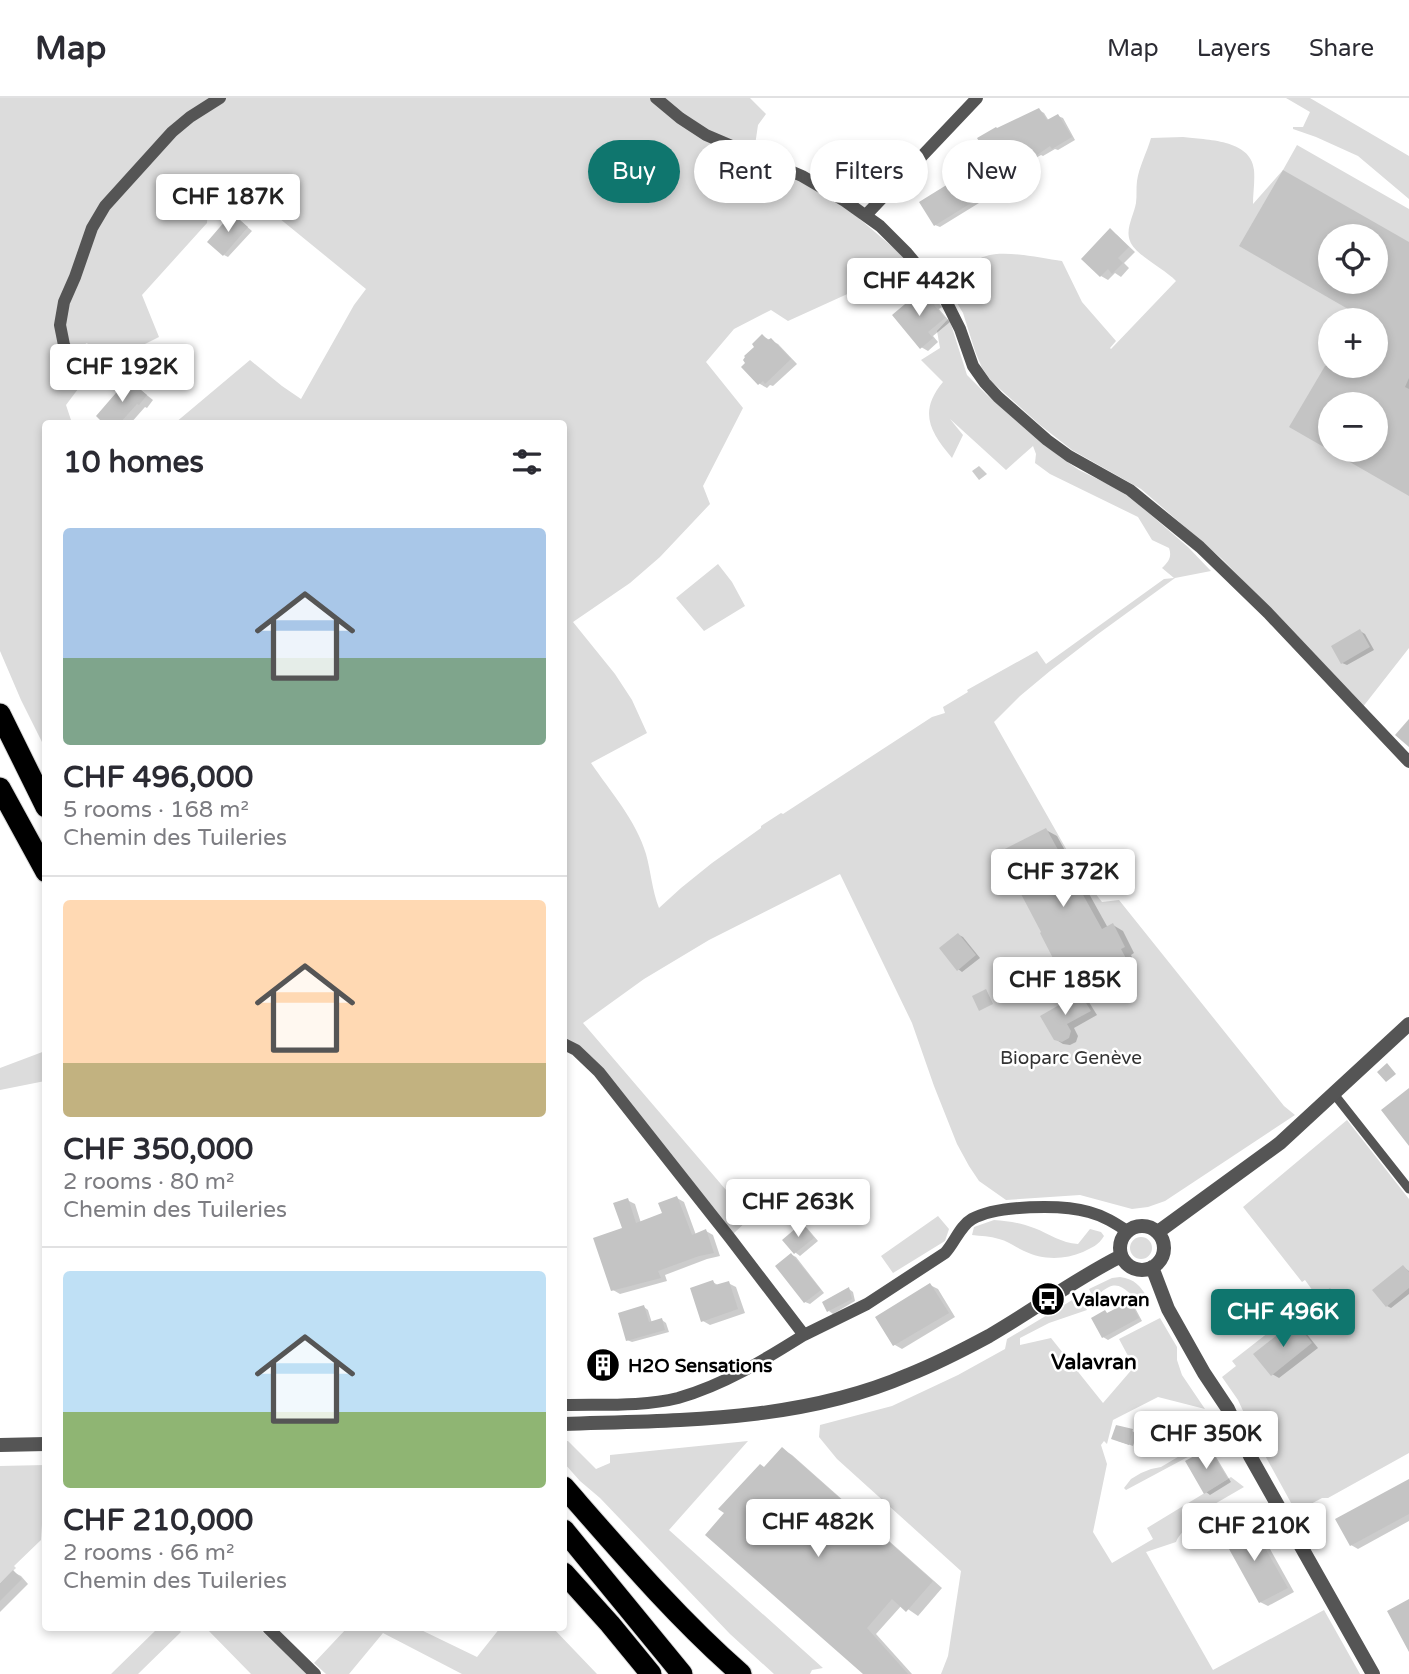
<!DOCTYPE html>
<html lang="en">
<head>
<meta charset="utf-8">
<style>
	:root { --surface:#fff; --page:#f7f7f7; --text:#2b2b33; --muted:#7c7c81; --line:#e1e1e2; --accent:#0f766e }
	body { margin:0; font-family:"Varela Round",sans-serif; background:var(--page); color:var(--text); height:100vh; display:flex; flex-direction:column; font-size:26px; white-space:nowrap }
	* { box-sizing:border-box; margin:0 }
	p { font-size:23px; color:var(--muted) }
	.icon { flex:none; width:38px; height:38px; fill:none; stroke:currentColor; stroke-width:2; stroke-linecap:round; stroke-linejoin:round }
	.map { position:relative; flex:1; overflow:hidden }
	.details { position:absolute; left:42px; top:322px; width:525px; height:1211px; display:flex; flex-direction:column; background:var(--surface); border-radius:7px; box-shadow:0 4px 10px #0003 }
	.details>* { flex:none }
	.banner { position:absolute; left:588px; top:42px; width:665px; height:63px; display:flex; gap:14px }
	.controls { position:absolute; left:1318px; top:126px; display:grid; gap:14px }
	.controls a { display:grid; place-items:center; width:70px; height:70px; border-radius:50%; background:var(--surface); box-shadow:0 4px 10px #0003; font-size:35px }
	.price { position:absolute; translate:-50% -60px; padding:0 16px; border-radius:7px; background:#fff; color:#222; font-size:23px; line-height:46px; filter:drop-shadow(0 2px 4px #0008) }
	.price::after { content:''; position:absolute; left:50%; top:42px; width:21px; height:16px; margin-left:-10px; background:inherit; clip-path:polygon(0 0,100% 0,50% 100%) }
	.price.active { background:var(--accent); color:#fff }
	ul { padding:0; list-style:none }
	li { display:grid; align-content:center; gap:14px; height:371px; padding:0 21px }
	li+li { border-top:2px solid var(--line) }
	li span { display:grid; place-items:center; height:217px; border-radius:7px; color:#555 }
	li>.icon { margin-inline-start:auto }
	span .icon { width:126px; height:126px; fill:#fffc; stroke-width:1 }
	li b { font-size:30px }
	h2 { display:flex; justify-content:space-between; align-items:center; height:84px; padding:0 21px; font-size:30px }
	.tag { padding:0 24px; border-radius:32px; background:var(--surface); box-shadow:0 4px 10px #0003; font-size:24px; line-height:63px }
	.tag.active { background:var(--accent); color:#fff }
	header { display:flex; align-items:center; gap:42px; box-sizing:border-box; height:98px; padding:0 35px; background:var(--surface); border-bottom:2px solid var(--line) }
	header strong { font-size:33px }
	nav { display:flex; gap:38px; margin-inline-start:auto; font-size:24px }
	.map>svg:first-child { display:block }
	.green { fill:#dcdcdc; fill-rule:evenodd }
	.shadow { fill:#0003; fill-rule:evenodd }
	.building { fill:#c4c4c4; fill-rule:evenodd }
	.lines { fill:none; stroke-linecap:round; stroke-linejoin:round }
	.motorway-casing { stroke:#dbdbdb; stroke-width:23 }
	.pedestrian { stroke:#555; stroke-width:9 }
	.minor { stroke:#555; stroke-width:12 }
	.tertiary { stroke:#555; stroke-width:14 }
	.motorway { stroke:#000; stroke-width:21 }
	.labels { text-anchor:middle; stroke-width:5; stroke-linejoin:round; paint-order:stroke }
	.park-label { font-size:19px; fill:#333; stroke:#fff }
	.poi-label { font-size:19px; font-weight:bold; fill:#000; stroke:#fff; text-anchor:start }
	.neighbourhood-label { font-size:21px; font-weight:bold; fill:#000; stroke:#fff }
</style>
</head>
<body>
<header>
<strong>Map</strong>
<nav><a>Map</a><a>Layers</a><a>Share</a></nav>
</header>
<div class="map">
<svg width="1409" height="1576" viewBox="0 0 1409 1576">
	<rect width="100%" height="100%" fill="#fff"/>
	<path class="green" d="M0 0H750L766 16 758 27 753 61 795 79 841 105 903 158 904 167 895 175 890 169 854 193 788 223 771 212 734 231 706 264 743 310 703 388 710 406 660 459 630 485 573 524 615 576 632 602 647 635 591 665C610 693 636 722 646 756 651 774 652 792 659 810L681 790 712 765 761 730V728L781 715 783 716 932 619 945 615 943 609 968 594 967 592 1037 553 1046 566 1164 481 1174 480 1162 470C1169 463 1172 459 1169 450L1152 442 1138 419 1050 376 1035 365 1036 356 1033 348 1006 372 950 321 963 337 952 360C930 334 918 314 943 284L921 262 940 250 937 233 949 220 967 277 987 297 1060 359 1079 372 1118 391 1137 405 1188 449 1211 473 1175 480 1098 536 1050 573 1020 598 994 624 1081 777 1102 804 1119 802 1284 1008 1295 1017 1165 1103 1148 1109 1132 1111 1080 1097 1006 1102 979 1083 969 1068 957 1046 934 988 912 925 840 776 709 842 644 881 583 925 750 1120 733 1136 564 941V326L175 325 250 262 282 288 301 301 354 207 366 191 263 107 247 96 221 89 209 97 207 125 142 197 159 239 103 267 87 245 63 259 81 287 66 307 72 325 46 326 45 650 21 602 0 553Z
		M1286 0H1310L1409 58V101L1358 58 1316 39 1293 31V29H1303L1310 14Z
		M1183 39C1206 42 1251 41 1254 72 1255 84 1253 95 1253 106L1283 72 1297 47 1409 111V550L1362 610 1328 570 1222 461 1141 391 1072 352 1040 327 992 284 982 270 975 253 963 215 945 185C957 177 969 164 983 159 1003 151 1040 160 1062 163L1082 204 1116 243 1110 250 1111 251 1176 183C1165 171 1135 157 1130 143 1125 131 1134 117 1136 105 1137 98 1136 90 1137 83 1139 69 1147 54 1151 40ZM1330 138H1376V184H1330ZM1330 222H1376V268H1330ZM1330 306H1376V352H1330Z
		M718 466 732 484 745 508 704 533 676 500Z
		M45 953V983L0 992V970Z
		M1347 1022 1409 1101V1355L1328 1400H1322L1296 1414 1256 1341 1238 1302 1222 1279 1236 1268 1232 1263 1310 1202 1320 1215 1326 1211 1305 1182 1302 1184 1243 1109Z
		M938 1118 949 1131 945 1143 893 1175 881 1158Z
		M994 1122C1008 1123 1022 1125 1034 1130 1050 1136 1061 1145 1078 1146L1090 1131 1101 1134 1104 1138C1099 1147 1091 1150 1083 1154 1064 1162 1042 1162 1024 1153 1015 1149 1008 1143 999 1141 990 1138 981 1138 972 1137L974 1129Z
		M1130 1150a11 11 0 1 1 22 0a11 11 0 1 1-22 0Z
		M1120 1179C1135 1181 1140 1188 1148 1200 1129 1204 1125 1182 1109 1189 1104 1191 1098 1197 1094 1201L1089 1191 1112 1180Z
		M1079 1198 1087 1212 1049 1225 1020 1240V1247L1051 1240 1103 1305 1134 1269 1119 1241 1160 1220 1177 1249V1262L1182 1277 1205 1311 1158 1299 1113 1322 1107 1346 1104 1343 1101 1347 1107 1366 1093 1434 1112 1465 1153 1441 1147 1430 1231 1379 1244 1389 1206 1411C1199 1425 1182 1429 1176 1444L1146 1454 1213 1572 1324 1512 1360 1576H941L948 1558 961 1473 837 1361 819 1339 820 1327 892 1308 958 1277 1005 1251 1007 1241Z
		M564 1343H568L596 1371 610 1365V1357L748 1343 669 1432 823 1570 812 1572 810 1576H774L730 1536 600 1400 580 1383 564 1365Z
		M1193 1350 1197 1354 1126 1392 1124 1390 1131 1381 1141 1375 1151 1371 1161 1369Z
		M45 1367V1427L42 1426 41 1442 14 1468 16 1470 0 1485V1368Z
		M158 1530H177L181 1534 138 1576H111Z
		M206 1530H259L307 1576H251Z
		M347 1530H417L477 1559 500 1530H553L597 1576H462L383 1535 349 1576H326L314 1565Z"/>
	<path class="shadow" d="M1039 12 1044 15 1049 23 1058 18 1063 20 1075 42 1058 52 1055 51 1043 58 1041 57 1027 65 1025 64 1003 76 998 73Z
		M1284 74 1409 146V396L1332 352H1376V306H1330V351L1292 329 1330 262V268H1376V222H1343L1350 210 1242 148ZM1330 138H1376V184H1330Z
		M961 80 965 82 979 105 940 129 935 127Z
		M237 120 252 133 228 159 224 157Z
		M1110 133 1117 137 1135 154 1124 165 1129 170 1121 179 1115 175 1108 182 1101 178Z
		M924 192 931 196 942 209 939 211 950 224 933 238 938 244 928 253 921 249Z
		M762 238 778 246 797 266 773 288 770 287 767 290 760 286 743 269Z
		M129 283 153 302 147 310 145 309 130 326H107Z
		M979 368 987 376 979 382 972 373Z
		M1360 533 1365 536 1374 552 1347 567 1342 565Z
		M1046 732 1057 738 1108 830 1113 827 1123 833 1134 855 1131 857 1137 870 1132 873 1134 877 1107 893 1097 887 1086 870 1075 876 1059 868Z
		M959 837 963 839 980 860 962 874 958 871Z
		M1080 897 1087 901 1097 917 1074 930 1078 938 1076 944 1070 947 1063 946 1055 941Z
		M677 1100 684 1104 696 1137 706 1133 713 1137 720 1158 707 1161 665 1177 667 1183 620 1196 613 1192 627 1102 635 1106 641 1125 665 1117Z
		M802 1127 807 1130 818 1143 800 1158 796 1155 785 1142Z
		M792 1157 796 1159 824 1195 810 1206 805 1204Z
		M1403 1169 1409 1173V1196L1391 1210 1387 1208Z
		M713 1184 719 1188 728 1185 736 1189 745 1215 710 1227 703 1223Z
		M930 1187 938 1191 955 1219 902 1251 895 1247 877 1219Z
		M849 1191 853 1194 855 1203 833 1216 829 1213Z
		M1130 1205 1134 1208 1142 1223 1108 1242 1103 1239 1109 1216Z
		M644 1209 648 1212 652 1225 662 1222 666 1225 669 1234 632 1244 627 1242Z
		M1295 1225 1302 1230 1318 1250 1279 1280 1272 1276Z
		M1132 1333 1137 1336 1133 1348 1118 1343Z
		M782 1351 792 1357 942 1490 918 1518 902 1507 876 1536 912 1576H865L765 1371Z
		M1209 1352 1213 1354 1231 1384 1210 1397 1206 1394Z
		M1409 1383V1423L1358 1451 1351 1447Z
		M1239 1425 1247 1429 1258 1449 1262 1446 1270 1451 1294 1494 1268 1508 1260 1504Z
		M13 1474 21 1478 28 1486 0 1514V1488Z"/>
	<path class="building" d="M1039 10 1047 22 1058 16 1072 39 1052 51 1050 48 1037 57 1036 55 1022 64 1020 62 997 74 977 40 996 29 997 30Z
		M1283 72 1409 144V280L1405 289 1409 291V398L1289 329 1325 268H1376V222H1341L1348 211 1239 148ZM1330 138H1376V184H1330ZM1330 306H1376V352H1330Z
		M961 78 976 102 934 128 919 104Z
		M232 115 248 129 223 158 207 144Z
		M1110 130 1129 149 1118 160 1123 165 1112 176 1108 171 1100 179 1081 161Z
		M924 190 936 204 934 207 945 220 928 234 933 240 920 251 892 217Z
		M762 236 768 242 771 240 791 261 765 286 763 283 758 287 741 269 745 265 743 262 745 259 744 258 754 249 752 246Z
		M128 281 147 297 139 307 137 306 119 326H104L96 318Z
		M1360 531 1370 549 1341 566 1331 548Z
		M1409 621V649L1395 637Z
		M1046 730 1102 831 1113 825 1125 849 1121 851 1128 864 1123 867 1125 871 1096 888 1080 862 1063 872 1061 868 1058 870 1040 835 1041 834 999 754Z
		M958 835 976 857 957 873 939 850Z
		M986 891 993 906 979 913 972 898Z
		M1080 895 1091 913 1067 926 1071 933 1069 940 1062 944 1054 942 1040 918Z
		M1387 965 1396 976 1386 984 1377 974Z
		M1409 990V1048L1381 1012Z
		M677 1098 692 1137 706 1131 714 1155 699 1158 658 1173 661 1180 611 1193 593 1140 622 1130 613 1105 628 1100 636 1125 662 1115 658 1105Z
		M802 1125 814 1140 794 1156 782 1142Z
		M791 1155 821 1192 804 1205 775 1168Z
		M1403 1167 1409 1174V1190L1386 1209 1372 1192Z
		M713 1182 715 1187 729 1183 738 1211 701 1224 690 1190Z
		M930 1185 949 1215 893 1248 875 1219Z
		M849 1189 852 1201 827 1214 822 1204Z
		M1330 1190 1339 1202 1327 1211 1318 1199Z
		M1130 1203 1139 1220 1102 1240 1091 1220 1105 1212 1107 1215Z
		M644 1207 649 1224 662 1220 665 1232 626 1243 618 1215Z
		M1295 1223 1312 1245 1271 1278 1253 1256Z
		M1116 1327 1133 1331 1129 1347 1111 1341Z
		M782 1349 933 1483 906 1514 892 1501 867 1530 908 1576H863L705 1437 724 1415 718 1411 760 1366 764 1369Z
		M1209 1350 1228 1381 1204 1396 1185 1363Z
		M1409 1381V1416L1350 1448 1335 1421Z
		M1239 1423 1254 1449 1262 1445 1288 1490 1259 1505 1219 1433Z
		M13 1472 22 1481 0 1503V1485Z
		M1409 1501V1554L1387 1513Z"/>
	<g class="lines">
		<g class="motorway-casing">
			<path id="motorway" d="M0 616 46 709
				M0 690 46 774
				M564 1389C620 1453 676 1519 741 1576
				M564 1432 682 1576
				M564 1475 610 1526 651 1576"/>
		</g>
		<path class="pedestrian" d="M1334 996 1409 1091"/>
		<path class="minor" d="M656 0 680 20 706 37 802 78 845 103 880 128 907 155 945 201 960 231 973 268 985 285 998 299 1047 342 1069 358 1130 392 1200 449 1268 515 1409 664
			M866 117 977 0
			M82 275 71 261 64 247 60 227 64 204 75 179 92 130 105 108 172 34 190 19 220 0
			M564 946 576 952 599 974 730 1140 804 1237 867 1206 945 1155C955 1144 960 1128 972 1121 997 1107 1062 1106 1089 1114 1104 1118 1115 1125 1127 1133
			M564 1307C599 1306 643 1309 678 1300 724 1287 764 1262 804 1237
			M268 1530 315 1576"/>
		<path class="tertiary" d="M1120 1150a22 22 0 1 1 44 0a22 22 0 1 1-44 0Z
			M1158 1134 1280 1045 1409 926
			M1152 1169 1168 1211 1204 1275 1228 1311 1250 1358 1373 1576
			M564 1326C680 1322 799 1324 908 1277 936 1266 963 1252 989 1238 1034 1212 1075 1181 1121 1158
			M0 1347 46 1346"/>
		<use href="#motorway" class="motorway"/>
	</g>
	<defs>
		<g id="bus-disc" transform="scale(1.75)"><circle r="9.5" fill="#000" stroke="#fff"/><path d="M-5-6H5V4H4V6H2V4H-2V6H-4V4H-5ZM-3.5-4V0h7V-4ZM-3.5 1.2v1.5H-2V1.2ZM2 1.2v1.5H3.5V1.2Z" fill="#fff"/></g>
		<g id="building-disc" transform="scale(1.75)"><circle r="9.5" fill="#000" stroke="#fff"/><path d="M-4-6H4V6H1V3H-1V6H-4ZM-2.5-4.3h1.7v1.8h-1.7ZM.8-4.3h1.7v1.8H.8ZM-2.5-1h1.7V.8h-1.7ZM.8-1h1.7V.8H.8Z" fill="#fff"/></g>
	</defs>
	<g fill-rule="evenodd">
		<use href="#bus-disc" x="1048" y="1201"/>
		<use href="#building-disc" x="603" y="1267"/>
	</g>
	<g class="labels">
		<g class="park-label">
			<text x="1071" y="966">Bioparc Genève</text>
		</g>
		<g class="poi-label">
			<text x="1072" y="1208">Valavran</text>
			<text x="628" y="1274">H2O Sensations</text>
		</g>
		<g class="neighbourhood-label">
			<text x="1094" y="1271">Valavran</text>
		</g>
	</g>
</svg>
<div class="controls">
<a><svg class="icon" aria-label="locate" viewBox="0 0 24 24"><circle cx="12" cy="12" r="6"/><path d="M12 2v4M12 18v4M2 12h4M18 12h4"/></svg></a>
<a>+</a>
<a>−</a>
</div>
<b class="price" style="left:228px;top:136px">CHF 187K</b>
<b class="price" style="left:919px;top:220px">CHF 442K</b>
<b class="price" style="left:122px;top:306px">CHF 192K</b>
<b class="price" style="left:1063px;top:811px">CHF 372K</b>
<b class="price" style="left:1065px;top:919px">CHF 185K</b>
<b class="price" style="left:798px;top:1141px">CHF 263K</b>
<b class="price active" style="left:1283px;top:1251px">CHF 496K</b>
<b class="price" style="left:1206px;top:1373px">CHF 350K</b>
<b class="price" style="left:818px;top:1461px">CHF 482K</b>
<b class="price" style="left:1254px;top:1465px">CHF 210K</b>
<div class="banner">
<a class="tag active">Buy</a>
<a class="tag">Rent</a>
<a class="tag">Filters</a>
<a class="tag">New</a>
</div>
<section class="details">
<h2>10 homes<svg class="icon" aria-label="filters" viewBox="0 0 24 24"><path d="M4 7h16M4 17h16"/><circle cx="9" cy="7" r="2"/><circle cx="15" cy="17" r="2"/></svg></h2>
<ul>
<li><span style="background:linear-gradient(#a9c7e8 60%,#7fa58c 0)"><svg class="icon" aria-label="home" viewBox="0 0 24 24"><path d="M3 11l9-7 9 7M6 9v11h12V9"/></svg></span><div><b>CHF 496,000</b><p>5 rooms · 168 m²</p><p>Chemin des Tuileries</p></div></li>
<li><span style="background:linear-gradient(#ffd9b3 75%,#c2b280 0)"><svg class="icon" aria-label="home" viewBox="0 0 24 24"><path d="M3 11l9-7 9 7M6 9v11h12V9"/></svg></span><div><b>CHF 350,000</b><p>2 rooms · 80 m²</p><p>Chemin des Tuileries</p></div></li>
<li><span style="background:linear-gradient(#bfe0f5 65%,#8fb573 0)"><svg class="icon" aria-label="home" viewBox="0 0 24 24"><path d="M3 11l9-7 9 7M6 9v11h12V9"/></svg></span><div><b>CHF 210,000</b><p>2 rooms · 66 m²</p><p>Chemin des Tuileries</p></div></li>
</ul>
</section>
</div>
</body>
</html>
